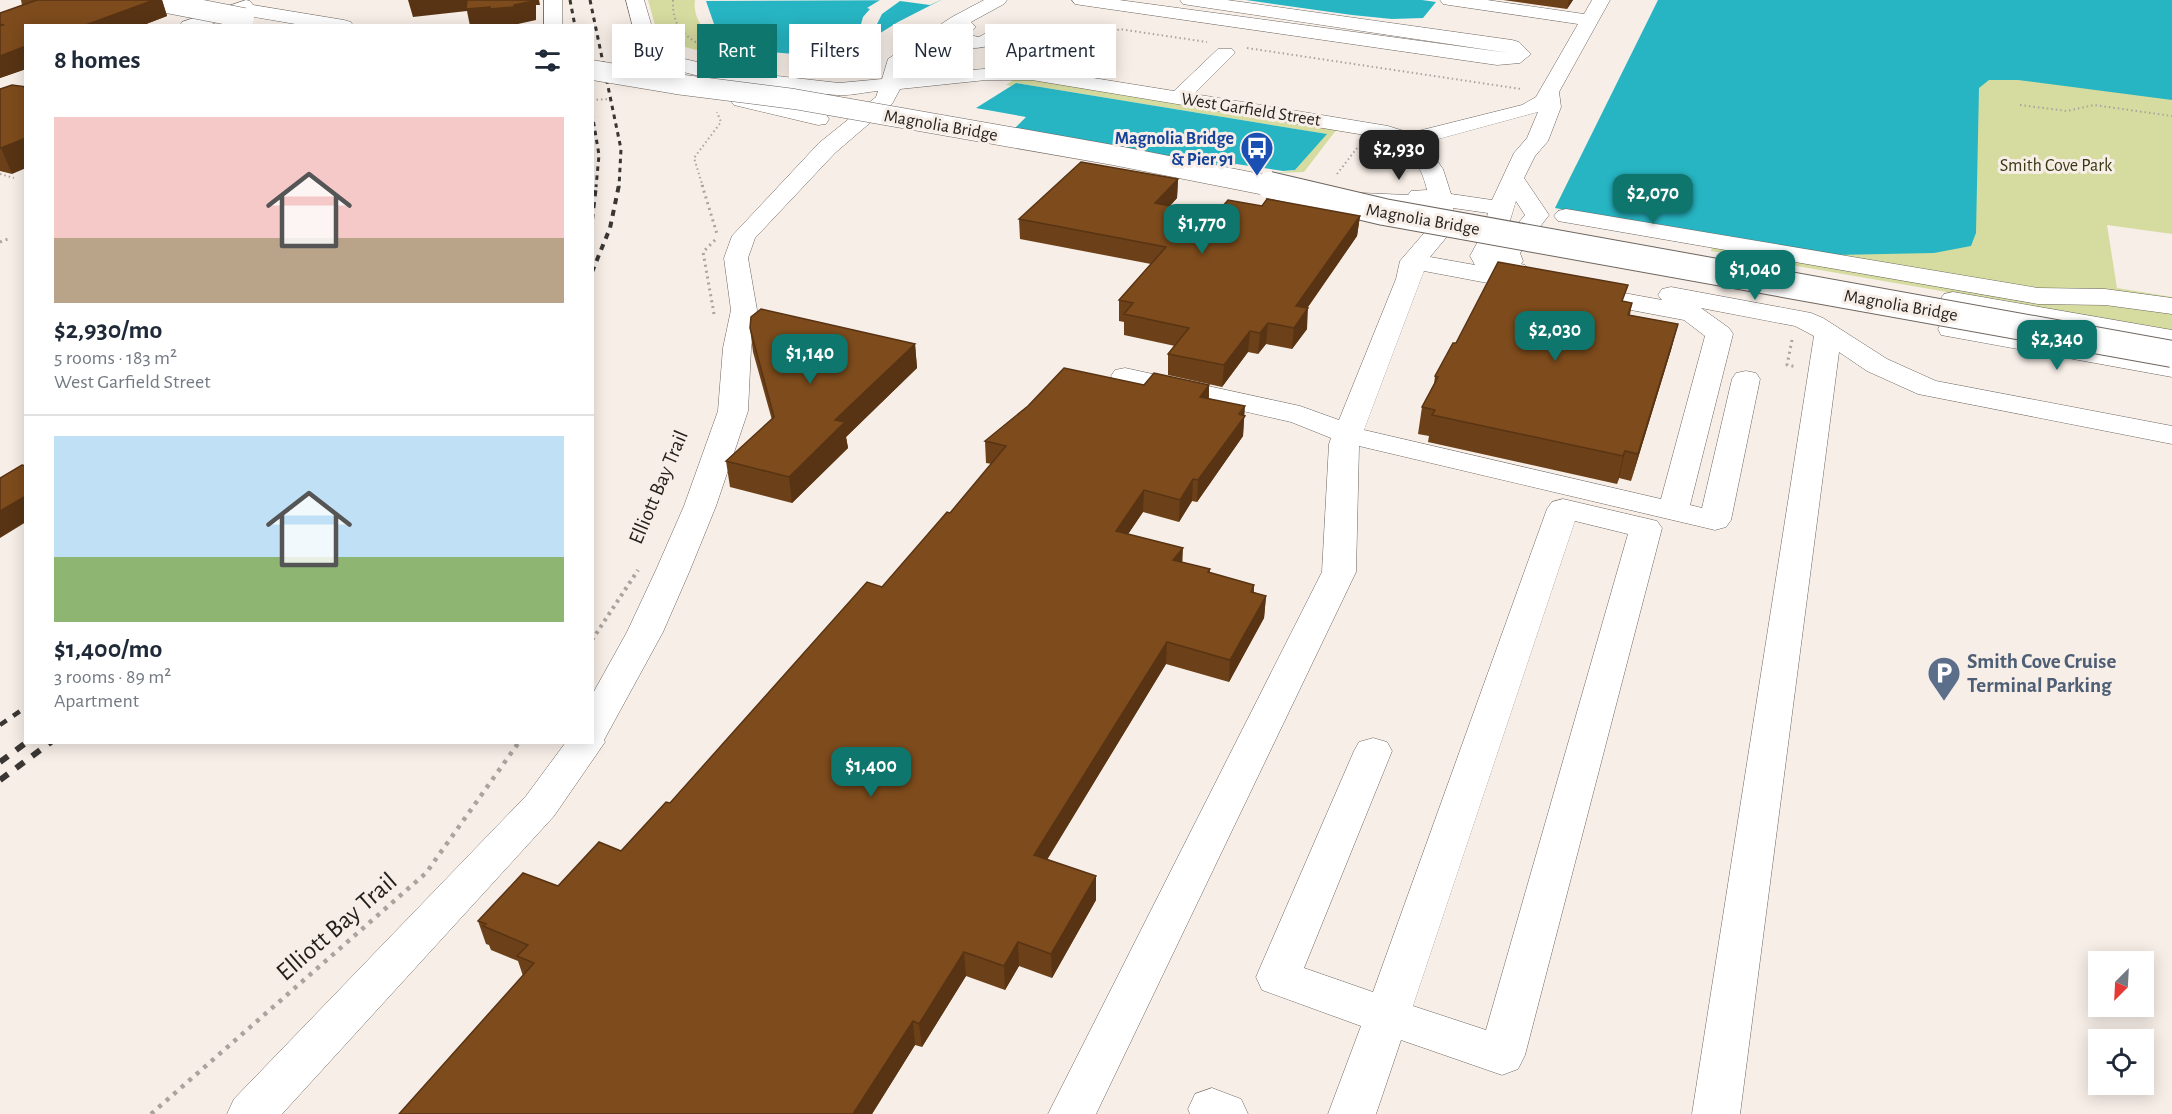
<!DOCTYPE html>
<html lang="en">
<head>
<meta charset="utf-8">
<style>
	:root { --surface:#fff; --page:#f2f2f3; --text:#1f2937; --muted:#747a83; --line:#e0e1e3; --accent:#0f766e }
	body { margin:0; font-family:"Alegreya Sans",sans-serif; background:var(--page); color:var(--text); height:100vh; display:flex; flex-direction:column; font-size:22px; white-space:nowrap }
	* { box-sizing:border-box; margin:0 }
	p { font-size:20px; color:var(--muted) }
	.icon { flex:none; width:33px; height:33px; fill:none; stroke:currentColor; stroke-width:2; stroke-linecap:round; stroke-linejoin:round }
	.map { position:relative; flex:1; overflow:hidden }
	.panel { position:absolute; left:24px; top:24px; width:570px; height:720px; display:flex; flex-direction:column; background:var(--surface); border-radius:0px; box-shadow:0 3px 15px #0003 }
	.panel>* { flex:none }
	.banner { position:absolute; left:612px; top:24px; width:570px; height:54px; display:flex; gap:12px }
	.needle { width:39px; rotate:204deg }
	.fabs { position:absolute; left:2088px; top:951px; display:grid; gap:12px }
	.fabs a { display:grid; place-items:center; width:66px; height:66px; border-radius:0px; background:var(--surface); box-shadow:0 3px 15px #0003; font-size:30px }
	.price { position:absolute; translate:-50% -51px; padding:0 14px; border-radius:12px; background:var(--accent); color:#fff; font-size:20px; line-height:39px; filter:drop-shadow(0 2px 3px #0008) }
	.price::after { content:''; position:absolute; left:50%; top:36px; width:18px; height:14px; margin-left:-9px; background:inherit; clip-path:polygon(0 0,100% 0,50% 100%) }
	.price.current { background:#222; color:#fff }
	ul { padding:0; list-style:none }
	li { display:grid; align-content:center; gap:12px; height:318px; padding:0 30px }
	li+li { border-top:2px solid var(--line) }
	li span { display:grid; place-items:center; height:186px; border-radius:0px; color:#555 }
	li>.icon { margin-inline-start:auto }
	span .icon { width:108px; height:108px; fill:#fffc; stroke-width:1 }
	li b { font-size:26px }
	h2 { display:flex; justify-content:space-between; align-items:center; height:72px; padding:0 30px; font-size:26px }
	.chip { padding:0 21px; border-radius:0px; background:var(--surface); box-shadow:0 3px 15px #0003; font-size:21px; line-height:54px }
	.chip.current { background:var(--accent); color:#fff }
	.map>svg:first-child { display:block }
	.green { fill:#d6dca0 }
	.water { fill:#27b5c3 }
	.pier { fill:#f7eee7 }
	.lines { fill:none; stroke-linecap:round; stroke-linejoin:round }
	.minor-casing { stroke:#6d655f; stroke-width:1 }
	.major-casing { stroke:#6d655f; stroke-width:1 }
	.path-far3 { stroke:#aaa39e; stroke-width:2; stroke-dasharray:1.5 3; stroke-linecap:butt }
	.path-far2 { stroke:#aaa39e; stroke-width:3; stroke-dasharray:2 4; stroke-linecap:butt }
	.path-far1 { stroke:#aaa39e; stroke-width:4; stroke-dasharray:3 4.5; stroke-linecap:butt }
	.path { stroke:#aaa39e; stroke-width:4.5; stroke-dasharray:4 6; stroke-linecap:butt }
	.minor { fill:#fff; fill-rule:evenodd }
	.major { fill:#fff; fill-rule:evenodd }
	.rail-far3 { stroke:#3a3633; stroke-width:3; stroke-dasharray:4.5 4.5; stroke-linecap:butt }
	.rail-far2 { stroke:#3a3633; stroke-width:4; stroke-dasharray:6 6; stroke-linecap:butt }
	.rail-far1 { stroke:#3a3633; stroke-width:4.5; stroke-dasharray:8 8; stroke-linecap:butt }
	.rail { stroke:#3a3633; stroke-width:6; stroke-dasharray:10 10; stroke-linecap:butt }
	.major-bridge-far1-casing { stroke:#6d655f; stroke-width:21; stroke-linecap:butt }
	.major-bridge-casing { stroke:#6d655f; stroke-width:28; stroke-linecap:butt }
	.path-bridge { stroke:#aaa39e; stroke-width:2; stroke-dasharray:1.5 3; stroke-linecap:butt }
	.major-bridge-far1 { stroke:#fff; stroke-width:20 }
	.major-bridge { stroke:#fff; stroke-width:26 }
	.wall { fill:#6c4018 }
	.shaded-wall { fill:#583414 }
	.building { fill:#7d4b1c; stroke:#583414; stroke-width:1.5 }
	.labels { text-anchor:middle; stroke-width:6; stroke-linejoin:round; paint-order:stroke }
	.far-street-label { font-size:18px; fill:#221f1c; stroke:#f7eee7 }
	.far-transit-label { font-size:18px; font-weight:bold; fill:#164399; stroke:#f7eee7; text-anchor:end }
	.far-park-label { font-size:18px; fill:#363812; stroke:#f7eee7 }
	.street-label { font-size:21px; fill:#221f1c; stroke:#f7eee7 }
	.service-label { font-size:21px; font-weight:bold; fill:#4e5e75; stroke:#f7eee7; text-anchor:start }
	.near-street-label { font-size:26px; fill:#221f1c; stroke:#f7eee7 }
</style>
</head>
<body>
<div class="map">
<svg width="2172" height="1114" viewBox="0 0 2172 1114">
	<rect width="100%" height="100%" fill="#f7eee7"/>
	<path class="green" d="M648 0H695C692 19 707 34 720 46L712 49 711 54 674 44 657 32Z
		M2172 0V234L2107 225 2117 288 2172 297V331L1711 251 1714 235 1555 208 1576 165Z
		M1029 79 1337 129 1304 172 1276 173 1295 170 1326 134 1016 83 1011 86 1006 85 1013 80Z"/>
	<path class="water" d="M941 0 898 22 840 58 736 49 730 43 727 35 714 24 706 1Z
		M1246 0H1422L1436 2 1423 18 1392 19 1352 15Z
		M1658 0H2172V100L2018 80H1989L1979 88 1976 233 1971 246 1934 253 1834 255 1555 208Z
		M1016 83 1327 134 1295 170 1283 171 1236 164 1230 170 1015 128 1026 117 976 108Z"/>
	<path class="pier" d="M880 0H941L930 5 900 1 882 14 873 32 872 41 859 49 860 28 863 17 870 9 867 8Z"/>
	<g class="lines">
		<g class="minor-casing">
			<path id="minor" d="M544 0H562V26H544Z
				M626 0H644L658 48 680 58 741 72 839 83 882 79 888 59 952 17 984 0H1007L1004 4 971 22 976 27 968 35 979 37 1000 25 1007 27 1009 31C995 52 962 52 942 40L904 66 903 76 995 68 1044 29C1057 26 1075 30 1088 33L1091 37 1050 71 1174 91 1218 49H1232L1235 53 1194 94 1388 126 1410 133 1522 105 1536 97 1578 24 1449 5 1443 4 1440 0H1487L1584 14 1592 0H1610L1559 92 1561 107 1548 141 1535 156 1524 178 1549 215 1520 253 1523 261 1521 264 1525 265 1529 270 1525 275 1662 300 1658 295 1662 289 1671 287 1811 313 1823 318 1887 359 1936 381 2172 426V444L1918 394 1867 371 1839 352 1740 1114H1692L1814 336 1795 326 1701 308 1729 328 1733 334 1690 505 1702 508 1732 379 1736 373 1746 371 1756 373 1760 379 1731 520 1726 527 1715 530 1359 446 1356 572 1096 1114H1048L1322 572 1329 444 1331 438 1291 422 1115 382 1111 376 1115 370 1125 368 1300 406 1339 420 1396 279 1400 261 1431 225 1430 210 1361 207 1353 205 1349 200 1353 195 1361 193 1408 195 1411 191 1427 190C1421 163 1408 148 1383 138L1032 80H986L900 89 892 104 835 153 755 238 748 258 757 310 751 348 748 411 716 506 690 570 663 632 604 740 605 742 554 816 282 1114H227L234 1099 526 796 566 742H592V695L627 632 656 570 684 506 718 411 723 348 731 310 724 258 732 236 819 143 876 97 878 91C865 92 850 96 837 95 801 93 658 78 639 51ZM1055 39 1065 41 1029 68H1019ZM1538 112 1527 138 1514 153 1492 200 1451 194 1443 169 1424 143ZM1516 201 1525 215 1500 245 1506 234ZM1453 208 1488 213 1482 234 1470 256 1475 265 1430 257 1455 227ZM1424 271 1684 320 1705 336 1661 499 1364 430Z
				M1072 0H1119L1509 53 1189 5 1183 4 1180 0H1227L1512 40 1519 42 1531 54 1520 63 1497 65 1081 5 1075 4Z
				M1566 209 2038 288 2105 289 2172 298V314L2105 305 2038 304 1558 221 1554 216 1558 211Z
				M1563 499 1657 521 1662 528 1525 1055 1518 1069 1502 1075 1401 1040 1376 1114H1328L1361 1026 1262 990 1256 977 1354 751 1359 742 1373 738 1387 742 1392 751 1304 968 1373 992 1547 509 1552 502ZM1575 521 1628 534 1486 1030 1413 1006Z
				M1212 1088 1241 1099 1248 1114H1190L1188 1109 1195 1094Z"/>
		</g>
		<g class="major-casing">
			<path id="major" d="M246 0 250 1 253 5 344 20 351 22 353 26H307L237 14 207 26H180L182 22Z
				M741 95 826 114 829 119 826 124 818 125 734 105 731 101 734 97Z
				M1953 292 2172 330V346L1944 306 1940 300 1944 294Z
				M1951 321 2172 361V377L1941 335 1938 329 1941 323Z"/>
		</g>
		<path class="path-far3" d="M673 0C672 26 683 34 703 47
			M1114 33 1119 29 1207 42
			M1247 48 1521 89
			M804 59 848 66
			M2020 105 2067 111 2094 105 2172 116
			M0 174 14 178
			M1337 174 1357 148
			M703 187 694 158 721 122 717 112"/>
		<path class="path-far2" d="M702 185 717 234
			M0 242 10 238
			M714 314 703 252 715 240
			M1792 340 1787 365 1797 367"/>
		<path class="path-far1" d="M592 640 638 570"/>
		<path class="path" d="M151 1114 426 873 519 742"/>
		<use href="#minor" class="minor"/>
		<use href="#major" class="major"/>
		<path class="rail-far3" d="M570 0 575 26
			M590 0 621 149 619 187
			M592 113 599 155 596 187"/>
		<path class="rail-far2" d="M592 220 596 185
			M592 272 610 228 619 185"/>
		<path class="rail-far1" d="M0 725 26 707"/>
		<path class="rail" d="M0 762 27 742
			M0 780 51 742"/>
		<g class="major-bridge-far1-casing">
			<path id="major-bridge-far1" d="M151 0 244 18
				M592 70 676 84 794 99 1113 155 1275 187"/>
		</g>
		<g class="major-bridge-casing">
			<path id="major-bridge" d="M1269 185 1384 212 2172 354"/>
		</g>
		<path class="path-bridge" d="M592 100 610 99"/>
		<use href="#major-bridge-far1" class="major-bridge-far1"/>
		<use href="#major-bridge" class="major-bridge"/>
	</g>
	<path class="wall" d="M21 0H162L167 16 141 26H26V69L0 78V13L22 5Z
		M1503 0H1573L1567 9Z
		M0 89 12 174 0 171Z
		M1178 179 1177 198 1170 206 1215 215 1262 206 1360 216 1357 236 1307 308V329L1292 349 1266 344 1258 354 1248 352 1222 387 1168 375V354L1175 346 1124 335V322L1119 321V300L1151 264 1020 239 1019 219Z
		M1624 301 1632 303 1630 315 1678 324 1671 350 1631 481 1619 478 1617 484 1428 442 1429 436 1418 434 1422 407 1434 384 1435 376Z
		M750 328 915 344 917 368 846 437 848 448 792 503 730 487 726 461 772 420 753 352Z
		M1144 385H1209V398L1244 415 1243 436 1197 502 1192 501 1179 522 1143 512 1128 534 1182 562 1210 569V573L1254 585V592L1266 596 1264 618 1229 682 1166 664 1047 860 1096 900 1052 978 1019 966 1005 990 966 976 922 1047 915 1045 872 1114H399L523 976 518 961 491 950 489 945 486 944 478 921 558 886 621 851 670 803 882 587 950 513 992 464 986 463 985 441Z"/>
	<path class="shaded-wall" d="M154 0H162L167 16 141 26H83Z
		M408 0H539L540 5H536V20L518 24V26H470L467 11 413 17Z
		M1569 0H1573L1567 9Z
		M26 46V69L0 78V56Z
		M26 138V168L12 174 1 148Z
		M1178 179 1177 198 1154 223 1155 203Z
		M1360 216 1357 236 1295 326 1296 306Z
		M1308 308 1307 329 1292 349 1294 328Z
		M1268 323 1266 344 1258 354 1260 333Z
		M1678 324 1671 350 1631 481 1638 454Z
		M1250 331 1248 352 1222 387 1224 365Z
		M915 344 917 368 846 437 848 448 792 503 789 477 835 420Z
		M1209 385 1208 405 1200 397Z
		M1245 406 1243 436 1197 502 1198 480Z
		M1625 451 1619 478 1617 484 1623 456Z
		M1193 479 1192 501 1179 522 1180 500Z
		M1144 490 1143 512 1116 552V531Z
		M26 496V522L0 538V511Z
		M1183 548 1182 570 1173 560Z
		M1266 596 1264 618 1229 682 1230 660Z
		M1167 642 1166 664 1035 879 1034 855Z
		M1096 876V900L1052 978 1051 954Z
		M1018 942 1019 966 1005 990 1004 966Z
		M964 952 966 976 922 1047 919 1024Z
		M913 1021 915 1045 872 1114H853Z"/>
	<path class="building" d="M37 0H154L83 26H26V46L0 56V26L3 25 0 24V13Z
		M467 0H533V1L514 5V7L490 9V7L466 9Z
		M12 85 26 87V138L1 148H0V89Z
		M1081 162 1178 179 1155 203 1215 215 1228 200 1262 206 1267 199 1360 216 1296 306 1308 308 1294 328 1268 323 1260 333 1250 331 1224 365 1168 354 1189 328 1124 314 1133 303 1119 300 1166 247 1019 219Z
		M1498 262 1628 285 1622 301 1632 303 1628 315 1678 324 1638 454 1625 451 1623 456 1432 415 1435 410 1422 407 1438 377 1435 376 1453 343H1456Z
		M761 309 915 344 835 420 845 422 789 477 726 461 774 417 750 328 751 317Z
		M1064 368 1144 385 1154 373 1209 385 1200 397 1245 406 1239 414 1245 416 1198 480 1193 479 1180 500 1144 490 1116 531 1183 548 1173 560 1210 569 1208 572 1254 585 1251 592 1266 596 1230 660 1167 642 1034 855 1096 876 1051 954 1018 942 1004 966 964 952 919 1024 913 1021 853 1114H399L534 963 517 956 528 945 483 926 486 924 478 921 523 873 558 886 599 842 621 851 666 802 670 803 867 582 882 587 947 512 950 513 1006 446 985 441 1028 406Z
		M22 465 26 466V496L0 511V478Z"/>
	<defs>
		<g id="bus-pin" transform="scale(1.725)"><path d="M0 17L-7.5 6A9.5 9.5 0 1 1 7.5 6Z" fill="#1a4fb4" stroke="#f7eee7"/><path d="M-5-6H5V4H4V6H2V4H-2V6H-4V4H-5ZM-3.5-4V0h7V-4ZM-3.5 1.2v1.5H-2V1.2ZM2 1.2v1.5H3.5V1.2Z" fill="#fff"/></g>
		<g id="parking-pin" transform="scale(1.725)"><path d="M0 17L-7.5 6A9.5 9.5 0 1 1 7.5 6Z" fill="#5c6f8a" stroke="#f7eee7"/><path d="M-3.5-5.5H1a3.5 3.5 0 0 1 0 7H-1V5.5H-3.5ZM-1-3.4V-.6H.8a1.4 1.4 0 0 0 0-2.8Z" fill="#fff"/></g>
	</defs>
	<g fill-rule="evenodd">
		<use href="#bus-pin" x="1257" y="148"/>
		<use href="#parking-pin" x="1944" y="673"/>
	</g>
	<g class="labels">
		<g class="far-street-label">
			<text transform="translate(1251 109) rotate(9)" y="6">West Garfield Street</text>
			<text transform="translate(941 125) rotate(10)" y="6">Magnolia Bridge</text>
			<text transform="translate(1423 219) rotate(10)" y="6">Magnolia Bridge</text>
			<text transform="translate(1901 305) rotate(10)" y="6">Magnolia Bridge</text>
		</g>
		<g class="far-transit-label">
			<text x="1234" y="144">Magnolia Bridge<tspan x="1234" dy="21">&amp; Pier 91</tspan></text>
		</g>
		<g class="far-park-label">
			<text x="2056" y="171">Smith Cove Park</text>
		</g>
		<g class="street-label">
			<text transform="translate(658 487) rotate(-67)" y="7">Elliott Bay Trail</text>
		</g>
		<g class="service-label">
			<text x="1967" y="668">Smith Cove Cruise<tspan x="1967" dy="24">Terminal Parking</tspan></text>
		</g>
		<g class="near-street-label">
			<text transform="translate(336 926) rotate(-41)" y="9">Elliott Bay Trail</text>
		</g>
	</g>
</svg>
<div class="fabs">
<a><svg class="needle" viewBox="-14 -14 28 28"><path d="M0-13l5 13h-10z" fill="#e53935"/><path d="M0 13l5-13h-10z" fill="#747a83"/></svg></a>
<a><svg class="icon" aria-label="locate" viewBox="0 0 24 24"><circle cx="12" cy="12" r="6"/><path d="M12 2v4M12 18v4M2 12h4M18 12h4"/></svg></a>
</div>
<b class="price current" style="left:1399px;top:181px">$2,930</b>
<b class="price" style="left:1653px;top:225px">$2,070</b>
<b class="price" style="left:1202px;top:255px">$1,770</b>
<b class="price" style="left:1755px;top:301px">$1,040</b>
<b class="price" style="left:1555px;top:362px">$2,030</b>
<b class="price" style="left:2057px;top:371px">$2,340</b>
<b class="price" style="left:810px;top:385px">$1,140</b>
<b class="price" style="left:871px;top:798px">$1,400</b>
<div class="banner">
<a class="chip">Buy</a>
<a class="chip current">Rent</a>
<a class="chip">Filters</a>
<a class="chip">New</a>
<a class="chip">Apartment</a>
</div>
<section class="panel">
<h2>8 homes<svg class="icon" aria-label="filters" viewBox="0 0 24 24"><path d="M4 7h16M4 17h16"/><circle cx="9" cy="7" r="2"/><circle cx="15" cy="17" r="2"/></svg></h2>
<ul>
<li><span style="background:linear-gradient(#f6c9c9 65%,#b9a48a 0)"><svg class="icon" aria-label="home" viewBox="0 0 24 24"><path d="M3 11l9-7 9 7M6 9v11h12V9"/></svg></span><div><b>$2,930/mo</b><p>5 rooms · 183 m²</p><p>West Garfield Street</p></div></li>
<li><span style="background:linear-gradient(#bfe0f5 65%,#8fb573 0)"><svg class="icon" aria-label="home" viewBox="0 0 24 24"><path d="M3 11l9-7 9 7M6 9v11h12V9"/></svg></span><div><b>$1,400/mo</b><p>3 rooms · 89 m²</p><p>Apartment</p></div></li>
</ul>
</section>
</div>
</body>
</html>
